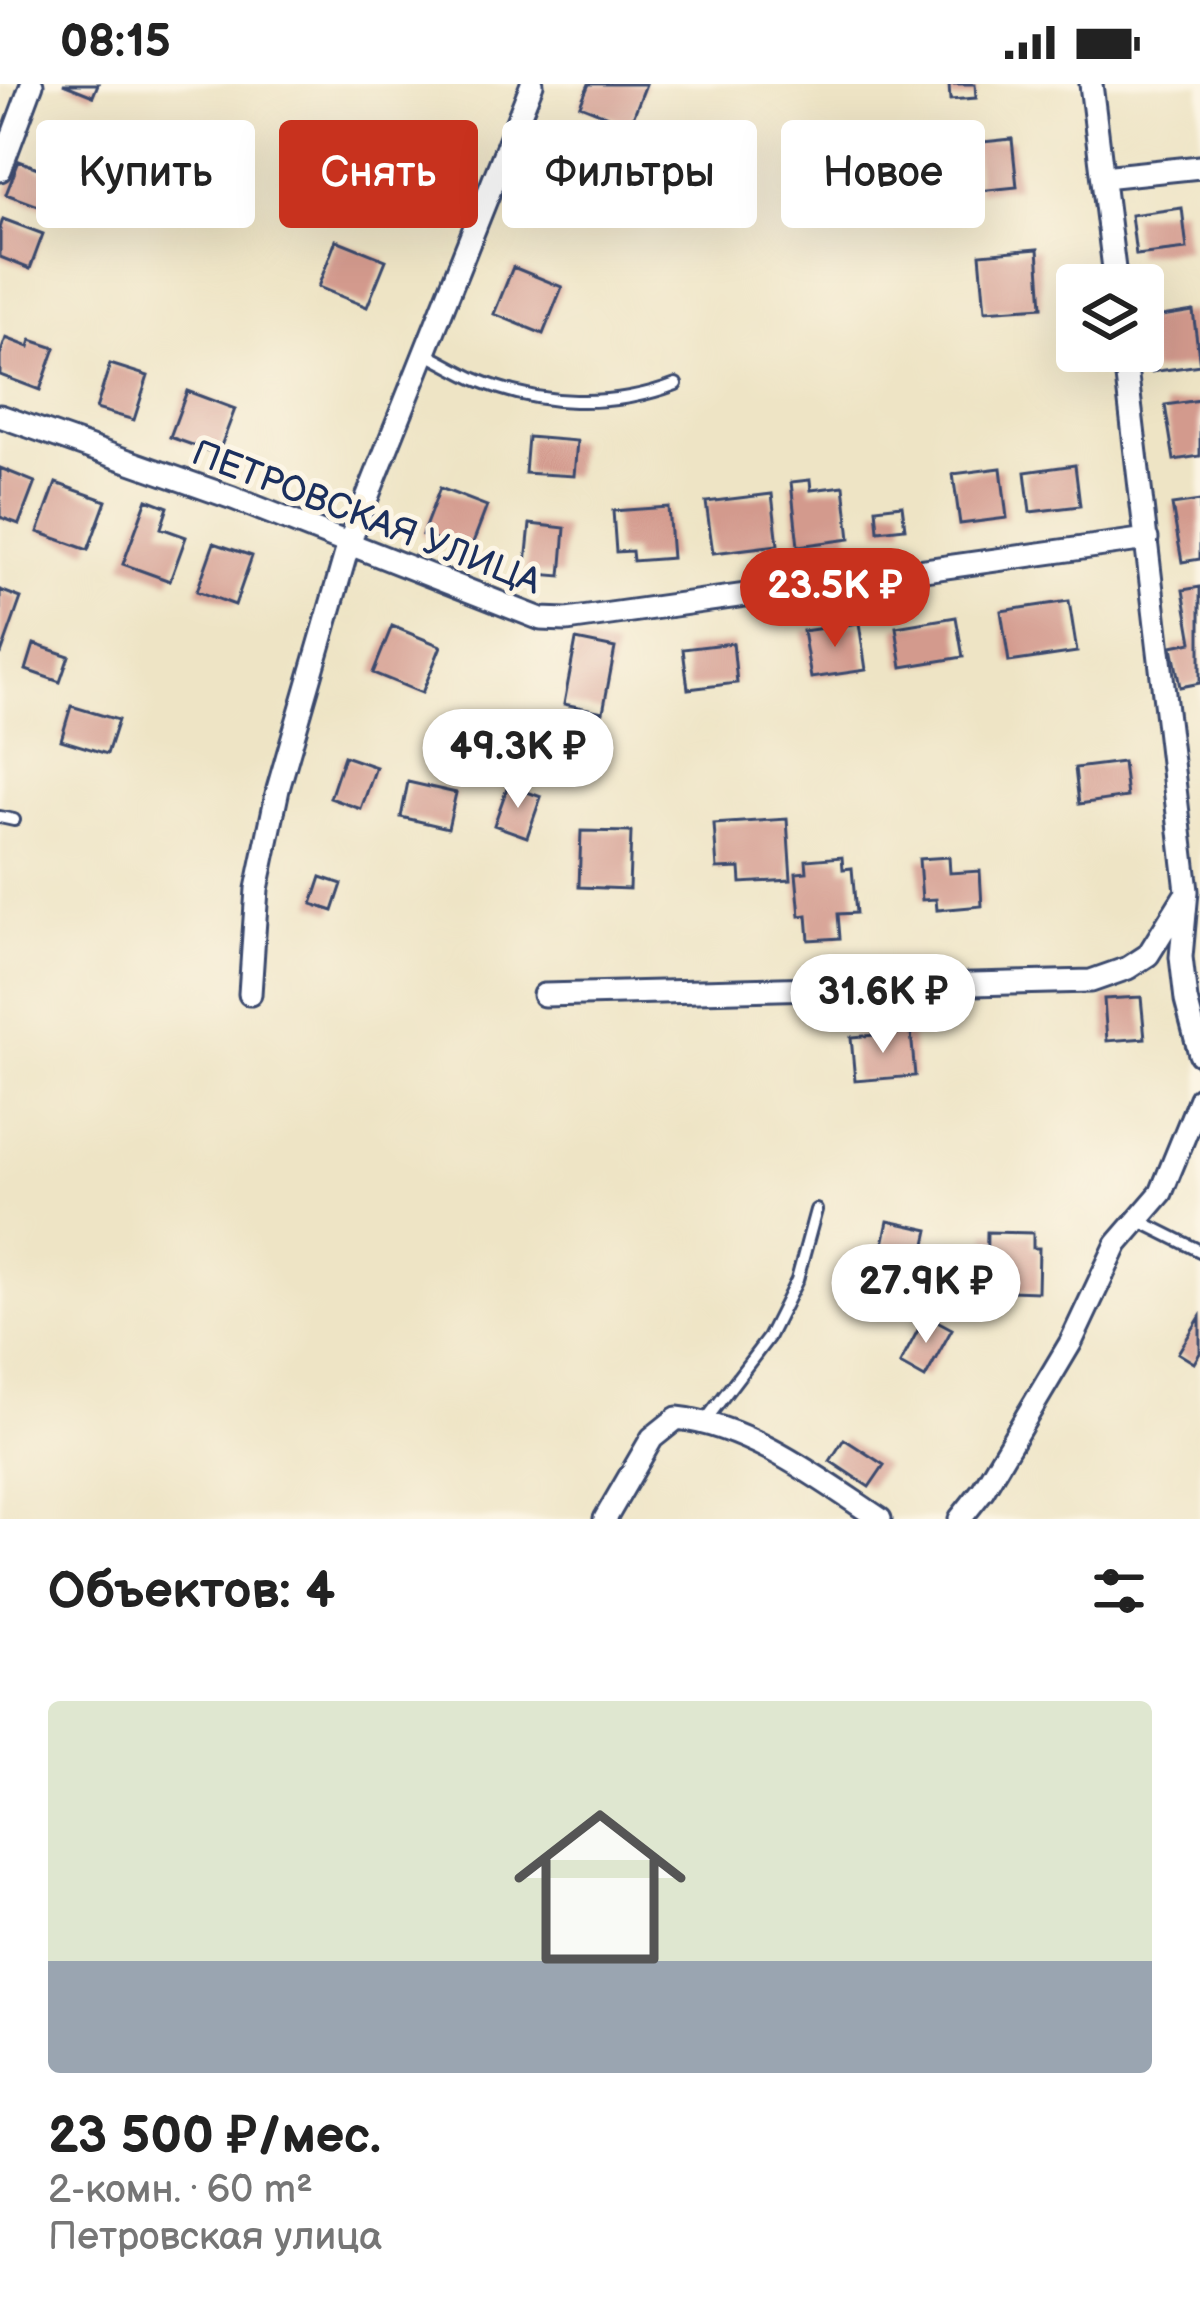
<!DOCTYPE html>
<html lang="ru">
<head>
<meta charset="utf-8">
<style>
	:root { --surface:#fff; --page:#f6f6f6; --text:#222; --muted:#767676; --line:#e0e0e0; --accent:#c8321e }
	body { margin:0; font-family:"Balsamiq Sans",sans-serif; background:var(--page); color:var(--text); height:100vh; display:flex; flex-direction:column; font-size:45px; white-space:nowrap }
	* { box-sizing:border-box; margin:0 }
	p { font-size:39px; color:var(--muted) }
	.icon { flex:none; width:66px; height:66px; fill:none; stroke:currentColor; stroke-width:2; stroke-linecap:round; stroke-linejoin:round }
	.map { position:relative; height:1435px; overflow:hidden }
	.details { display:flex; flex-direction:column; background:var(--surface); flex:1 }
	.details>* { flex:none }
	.hud { position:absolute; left:36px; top:36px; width:1128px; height:108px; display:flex; gap:24px }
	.fabs { position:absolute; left:1056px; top:180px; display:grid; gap:24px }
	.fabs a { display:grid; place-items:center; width:108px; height:108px; border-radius:12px; background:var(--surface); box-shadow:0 12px 48px #0002; font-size:60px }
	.price { position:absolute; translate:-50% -102px; padding:0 27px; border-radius:42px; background:#fff; color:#222; font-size:39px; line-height:78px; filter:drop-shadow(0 3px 6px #0008) }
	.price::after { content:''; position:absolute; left:50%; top:72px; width:36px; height:27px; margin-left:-18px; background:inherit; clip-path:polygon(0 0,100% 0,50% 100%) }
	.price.selected { background:var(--accent); color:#fff }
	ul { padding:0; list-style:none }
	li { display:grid; align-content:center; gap:24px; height:636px; padding:0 48px }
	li+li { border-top:3px solid var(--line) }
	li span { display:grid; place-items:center; height:372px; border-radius:12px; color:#555 }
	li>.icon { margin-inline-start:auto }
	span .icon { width:216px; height:216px; fill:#fffc; stroke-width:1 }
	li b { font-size:51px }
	h2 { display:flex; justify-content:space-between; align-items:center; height:144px; padding:0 48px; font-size:51px }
	.chip { padding:0 42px; border-radius:12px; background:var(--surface); box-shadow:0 12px 48px #0002; font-size:42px; line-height:108px }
	.chip.selected { background:var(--accent); color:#fff }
	.status { display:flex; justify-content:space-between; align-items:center; height:84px; padding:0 60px; background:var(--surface); direction:ltr }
	.status svg { height:33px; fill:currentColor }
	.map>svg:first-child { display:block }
	.building { fill:#d39a8d }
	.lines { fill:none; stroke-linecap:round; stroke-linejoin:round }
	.service-casing { stroke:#3b4a6d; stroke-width:16 }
	.minor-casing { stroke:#3b4a6d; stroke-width:27 }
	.service { stroke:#fff; stroke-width:10 }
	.minor { stroke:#fff; stroke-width:21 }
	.labels { text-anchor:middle; stroke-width:10; stroke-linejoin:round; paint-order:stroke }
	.street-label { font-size:36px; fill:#1b2f5e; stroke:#fcf5e5 }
</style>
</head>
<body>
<div class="status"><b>08:15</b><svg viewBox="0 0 49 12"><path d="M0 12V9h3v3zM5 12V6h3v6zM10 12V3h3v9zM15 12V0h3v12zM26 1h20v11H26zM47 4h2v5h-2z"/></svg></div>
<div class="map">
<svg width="1200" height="1435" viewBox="0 0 1200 1435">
	<rect width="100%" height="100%" fill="#fcf5e5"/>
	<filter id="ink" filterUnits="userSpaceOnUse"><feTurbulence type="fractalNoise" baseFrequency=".00833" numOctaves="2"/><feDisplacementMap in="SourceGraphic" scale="24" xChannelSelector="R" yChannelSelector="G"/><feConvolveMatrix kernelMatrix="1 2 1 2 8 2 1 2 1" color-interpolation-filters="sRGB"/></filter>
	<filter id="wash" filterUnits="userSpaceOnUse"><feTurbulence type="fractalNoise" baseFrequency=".004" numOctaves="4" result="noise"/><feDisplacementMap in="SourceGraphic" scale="48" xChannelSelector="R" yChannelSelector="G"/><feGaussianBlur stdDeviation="2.7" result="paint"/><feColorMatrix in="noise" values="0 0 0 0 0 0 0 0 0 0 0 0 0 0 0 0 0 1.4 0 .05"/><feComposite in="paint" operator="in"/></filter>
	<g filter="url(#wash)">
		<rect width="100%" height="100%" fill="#eee4c5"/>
		<g id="blocks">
			<path class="building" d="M63 0H98L93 12Z
				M589 0H646L630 41 580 21Z
				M949 0H975L976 14 950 16Z
				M118 45 148 55 137 88 107 77Z
				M573 50 623 70 603 117 554 97Z
				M1012 55 1017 103 978 107 973 59Z
				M359 68 408 88 389 135 340 115Z
				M19 77 64 94 52 127 6 110Z
				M1182 124 1187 165 1136 171 1131 131Z
				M3 135 43 150 30 185 0 173V144Z
				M336 156 386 176 367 223 318 203Z
				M1038 165 1042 223 985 227 980 170Z
				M513 183 562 203 543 250 494 230Z
				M1193 227 1200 281 1151 288 1143 235Z
				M6 254 29 263 31 256 55 264 40 306 0 291V271Z
				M110 280 148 292 134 336 96 325Z
				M187 307 235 325 218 370 170 353Z
				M1200 316V372L1174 376 1165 321Z
				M528 353 577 357 574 392 525 389Z
				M1075 381 1080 422 1030 428 1025 388Z
				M0 384 35 398 19 440 0 433Z
				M1001 384 1007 434 960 440 953 390Z
				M810 396 811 406 844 402 850 455 798 462 791 398Z
				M56 399 106 417 88 466 38 448Z
				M440 404 487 422 469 469 422 451Z
				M772 410 778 461 713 469 706 418Z
				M147 415 168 423 161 444 186 453 170 497 123 480Z
				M1200 417V475L1182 478 1172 421Z
				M902 421 905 444 878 447 876 424Z
				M668 423 672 474 633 477 632 467 616 468 613 427Z
				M530 440 565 444 561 492 525 489Z
				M214 459 252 472 235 521 197 507Z
				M1200 503V599L1180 603 1172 562 1192 558 1183 506Z
				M0 506 21 514 1 570H0Z
				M1069 517 1077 568 1009 578 1001 527Z
				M956 533 963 573 902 583 896 543Z
				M859 539 866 586 811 594 803 547Z
				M392 542 441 562 422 609 373 589Z
				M576 556 615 564 603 628 564 620Z
				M733 559 737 599 688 605 683 565Z
				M34 560 69 572 60 598 26 586Z
				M71 622 118 636 107 670 61 656Z
				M344 672 376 683 361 725 330 714Z
				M1123 678 1127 713 1079 720 1075 684Z
				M408 698 456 709 448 744 401 733Z
				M508 701 541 713 527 753 494 741Z
				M787 735 791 796 741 799 740 784 717 785 714 740Z
				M581 747 631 748 629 805 579 803Z
				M842 773 843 785 852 784 856 829 838 830 840 854 809 856 807 831 800 832 796 789 807 788 806 776Z
				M949 773 950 789 980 787 982 822 937 826 936 815 922 816 919 775Z
				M321 793 342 800 333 827 312 820Z
				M1141 913 1145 954 1107 957 1104 915Z
				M911 948 915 992 855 997 851 953Z
				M888 1137 929 1146 917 1201 876 1193Z
				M987 1148 1033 1149V1164H1039L1038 1208 986 1206Z
				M926 1231 952 1245 925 1294 900 1280Z
				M1200 1233V1269L1194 1279 1178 1269Z
				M844 1355 884 1381 869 1403 830 1377Z"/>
		</g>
	</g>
	<g filter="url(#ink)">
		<use href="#blocks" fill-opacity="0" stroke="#3b4a6d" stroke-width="3"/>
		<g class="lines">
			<g class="service-casing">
				<path id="service" d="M425 269C441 277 458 287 475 295 540 322 610 325 676 300
					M0 733 14 736
					M1138 1136 1200 1167
					M705 1337 768 1254 797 1196 816 1126"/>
			</g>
			<g class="minor-casing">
				<path id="minor" d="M1091 0 1116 201
					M0 86 32 0
					M1103 93 1200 83
					M1124 267 1187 807 1181 873 1186 916 1200 970
					M0 332 233 414 541 535 567 536 1147 455
					M250 910 257 805 278 705 349 459 532 0
					M544 911 1091 897 1128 884 1148 871 1184 813
					M605 1435 652 1354 677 1334C750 1342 820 1395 880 1435
					M960 1435 983 1406 1071 1258 1117 1160 1161 1109 1200 1014"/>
			</g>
			<use href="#service" class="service"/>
			<use href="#minor" class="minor"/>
		</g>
	</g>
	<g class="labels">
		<g class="street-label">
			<text transform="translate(367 432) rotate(21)" y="13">ПЕТРОВСКАЯ УЛИЦА</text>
		</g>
	</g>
</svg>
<div class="fabs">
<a><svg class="icon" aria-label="layers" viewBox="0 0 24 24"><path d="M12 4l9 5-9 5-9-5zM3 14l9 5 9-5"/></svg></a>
</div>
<b class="price selected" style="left:835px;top:566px">23.5K ₽</b>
<b class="price" style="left:518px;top:727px">49.3K ₽</b>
<b class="price" style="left:883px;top:972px">31.6K ₽</b>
<b class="price" style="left:926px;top:1262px">27.9K ₽</b>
<div class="hud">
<a class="chip">Купить</a>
<a class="chip selected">Снять</a>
<a class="chip">Фильтры</a>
<a class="chip">Новое</a>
</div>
</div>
<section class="details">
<h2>Объектов: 4<svg class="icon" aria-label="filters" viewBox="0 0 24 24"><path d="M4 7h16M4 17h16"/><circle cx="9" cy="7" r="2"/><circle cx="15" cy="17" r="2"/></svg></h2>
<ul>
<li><span style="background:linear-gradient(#dfe7d0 70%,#9aa5b1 0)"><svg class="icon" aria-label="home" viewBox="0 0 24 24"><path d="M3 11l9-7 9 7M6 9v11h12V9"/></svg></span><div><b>23 500 ₽/мес.</b><p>2-комн. · 60 m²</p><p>Петровская улица</p></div></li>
</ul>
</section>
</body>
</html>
